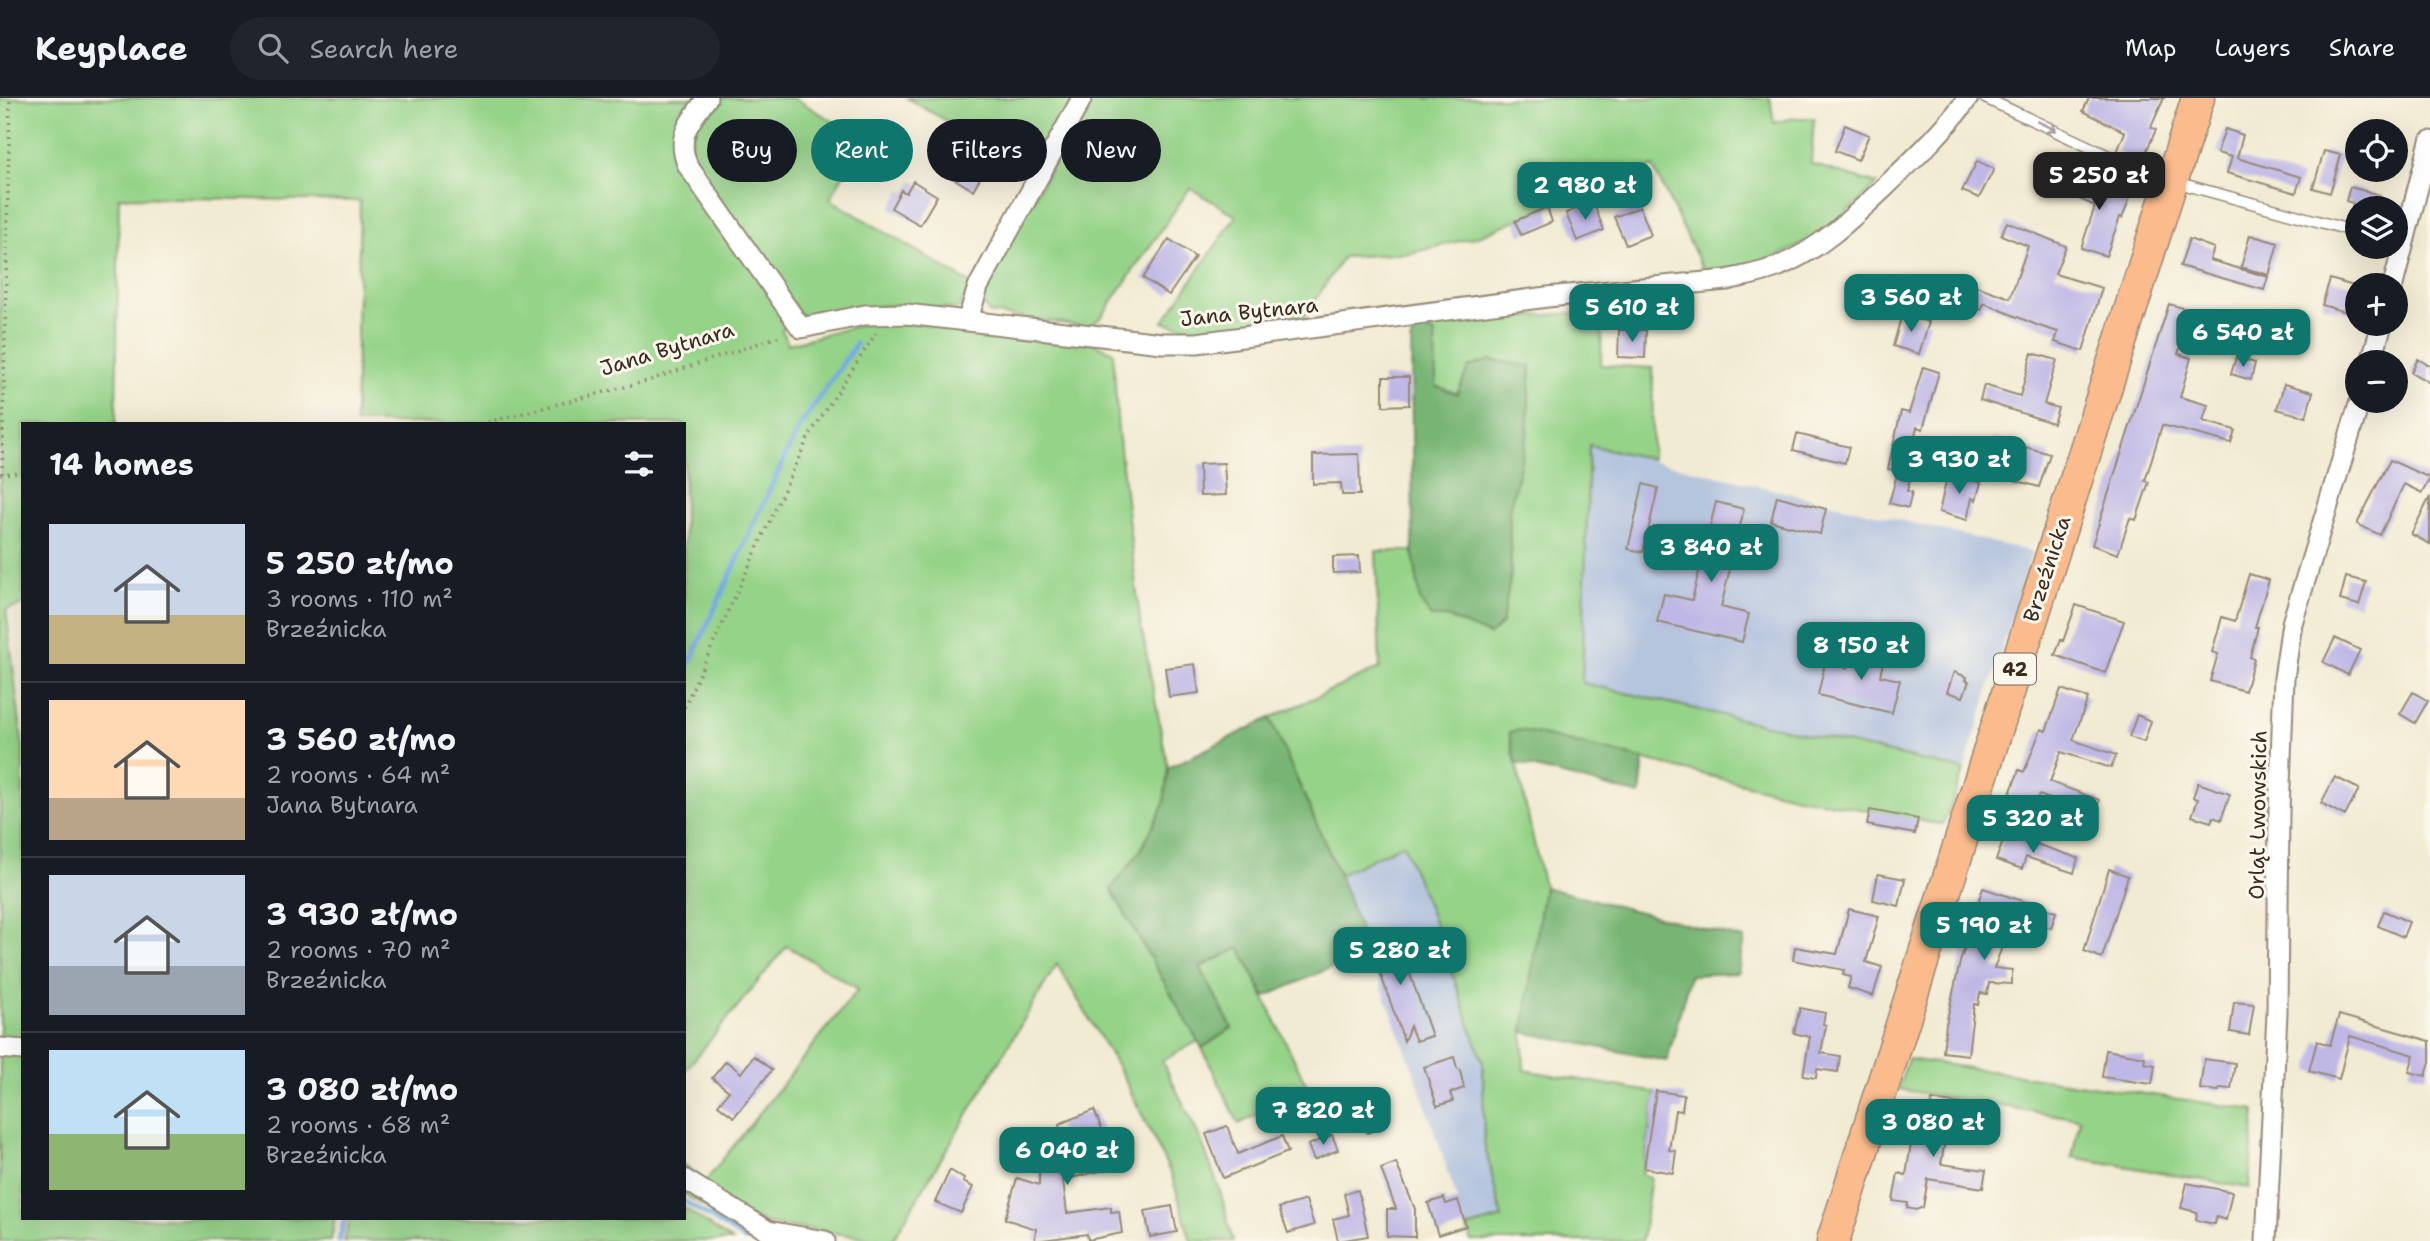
<!DOCTYPE html>
<html lang="en">
<head>
<meta charset="utf-8">
<style>
	:root { --surface:#171b24; --page:#20242c; --text:#f1f3f6; --muted:#9ea1a6; --line:#363941; --accent:#0f766e }
	body { margin:0; font-family:"Shantell Sans",sans-serif; background:var(--page); color:var(--text); height:100vh; display:flex; flex-direction:column; font-size:26px; white-space:nowrap }
	* { box-sizing:border-box; margin:0 }
	p { font-size:23px; color:var(--muted) }
	.icon { flex:none; width:38px; height:38px; fill:none; stroke:currentColor; stroke-width:2; stroke-linecap:round; stroke-linejoin:round }
	.map { position:relative; flex:1; overflow:hidden }
	.drawer { position:absolute; left:21px; top:324px; width:665px; height:798px; display:flex; flex-direction:column; background:var(--surface); border-radius:0px; box-shadow:0 7px 28px #0002 }
	.drawer>* { flex:none }
	.banner { position:absolute; left:707px; top:21px; width:665px; height:63px; display:flex; gap:14px }
	.fabs { position:absolute; left:2345px; top:21px; display:grid; gap:14px }
	.fabs a { display:grid; place-items:center; width:63px; height:63px; border-radius:50%; background:var(--surface); box-shadow:0 7px 28px #0002; font-size:35px }
	.price { position:absolute; translate:-50% -60px; padding:0 16px; border-radius:14px; background:var(--accent); color:#fff; font-size:23px; line-height:46px; filter:drop-shadow(0 2px 4px #0008) }
	.price::after { content:''; position:absolute; left:50%; top:42px; width:21px; height:16px; margin-left:-10px; background:inherit; clip-path:polygon(0 0,100% 0,50% 100%) }
	.price.current { background:#222; color:#fff }
	ul { padding:0; list-style:none }
	li { display:flex; align-items:center; gap:21px; height:175px; padding:0 28px }
	li+li { border-top:2px solid var(--line) }
	li span { display:grid; place-items:center; flex:none; width:196px; height:140px; border-radius:0px; color:#555 }
	li>.icon { margin-inline-start:auto }
	span .icon { width:84px; height:84px; fill:#fffc; stroke-width:1 }
	li b { font-size:30px }
	h2 { display:flex; justify-content:space-between; align-items:center; height:84px; padding:0 28px; font-size:30px }
	.chip { padding:0 24px; border-radius:32px; background:var(--surface); box-shadow:0 7px 28px #0002; font-size:24px; line-height:63px }
	.chip.current { background:var(--accent); color:#fff }
	header { display:flex; align-items:center; gap:42px; box-sizing:border-box; height:98px; padding:0 35px; background:var(--surface); border-bottom:2px solid var(--line) }
	header strong { font-size:33px }
	nav { display:flex; gap:38px; margin-inline-start:auto; font-size:24px }
	.search { width:490px; height:63px; background:var(--page); display:flex; align-items:center; gap:18px; box-sizing:border-box; padding:0 24px; border-radius:38px; color:var(--muted); font-size:26px }
	.map>svg:first-child { display:block }
	.industrial { fill:#b6c5de }
	.green { fill:#95d388; stroke:#687e53; stroke-width:2 }
	.forest { fill:#78b574; stroke:#5a7049; stroke-width:2 }
	.lines { fill:none; stroke-linecap:round; stroke-linejoin:round }
	.stream { stroke:#76aae3; stroke-width:5 }
	.building { fill:#bfb8e6 }
	.lane-casing { stroke:#968a78; stroke-width:13 }
	.street-casing { stroke:#968a78; stroke-width:23 }
	.primary-casing { stroke:#968a78; stroke-width:35 }
	.path { stroke:#968a78; stroke-width:3.5; stroke-dasharray:2 5; stroke-linecap:butt }
	.lane { stroke:#fff; stroke-width:10 }
	.street { stroke:#fff; stroke-width:19 }
	.primary { stroke:#fbbb8d; stroke-width:32 }
	.oneway { stroke:#a79f9a }
	.labels { text-anchor:middle; stroke-width:6; stroke-linejoin:round; paint-order:stroke }
	.shield { fill:#fbf7ec; stroke:#75685c; stroke-width:2 }
	.shield-label { font-size:19px; font-weight:bold; fill:#3b2a1e }
	.street-label { font-size:21px; fill:#3b2a1e; stroke:#fbf7ec }
</style>
</head>
<body>
<header>
<strong>Keyplace</strong>
<div class="search"><svg class="icon" aria-label="search" viewBox="0 0 24 24"><circle cx="10" cy="10" r="6"/><path d="M15 15l6 6"/></svg>Search here</div>
<nav><a>Map</a><a>Layers</a><a>Share</a></nav>
</header>
<div class="map">
<svg width="2430" height="1143" viewBox="0 0 2430 1143">
	<rect width="100%" height="100%" fill="#fbf7ec"/>
	<filter id="ink" filterUnits="userSpaceOnUse"><feTurbulence type="fractalNoise" baseFrequency=".0143" numOctaves="2"/><feDisplacementMap in="SourceGraphic" scale="14" xChannelSelector="R" yChannelSelector="G"/><feConvolveMatrix kernelMatrix="1 2 1 2 8 2 1 2 1" color-interpolation-filters="sRGB"/></filter>
	<filter id="wash" filterUnits="userSpaceOnUse"><feTurbulence type="fractalNoise" baseFrequency=".00686" numOctaves="4" result="noise"/><feDisplacementMap in="SourceGraphic" scale="28" xChannelSelector="R" yChannelSelector="G"/><feGaussianBlur stdDeviation="1.57" result="paint"/><feColorMatrix in="noise" values="0 0 0 0 0 0 0 0 0 0 0 0 0 0 0 0 0 1.4 0 .05"/><feComposite in="paint" operator="in"/></filter>
	<g filter="url(#wash)">
		<rect width="100%" height="100%" fill="#f2ebd3"/>
		<path class="industrial" d="M1589 347 2032 454 1964 672 1582 585Z
			M1403 745 1437 831 1483 965 1484 1044 1502 1121 1467 1130 1416 979 1339 777Z"/>
		<path class="green" d="M0 0H700L677 38 784 220 785 229 782 232 788 246 884 221 1089 243 1113 254 1118 333 1140 522 1168 670 1164 706 1141 752 1111 791 1198 943 1162 963 1201 1042 1221 1096 1233 1143H1191L1172 1078 1123 978 1057 866 892 1143 769 1126 757 1122 749 1135 761 1143H744L748 1134 684 1096V1066L704 1085 858 891 787 848 684 974V326L355 325 360 103 119 99 116 325 23 326V507L6 512 23 650V1120H335L331 1143H0Z
			M713 0H794L863 41 830 101 973 187 958 211C943 212 930 208 915 207 878 206 843 213 807 220L801 217 691 63C688 36 698 22 713 0Z
			M907 0H1076L1034 74Z
			M1089 0H1770L1774 25 1793 20H1814L1811 66 1877 86C1822 140 1782 168 1704 173L1653 69 1587 89 1554 106 1476 139 1411 155 1343 159 1301 224 1217 236 1163 224 1236 118 1190 90 1102 218 1089 229 989 215 981 203 983 192Z
			M1602 213 1601 267 1653 270 1652 361 1589 347 1582 585 1964 672 1943 727 1793 698 1521 632 1509 634 1544 789 1523 934 1524 972 1656 995 1642 1077 1651 1079 1642 1143H1471L1467 1130 1502 1120 1484 1044 1483 965 1437 831 1403 746 1339 777 1270 620 1380 570 1376 453H1413L1420 503 1431 519H1447L1489 537 1511 477 1509 413 1527 338 1531 268 1490 262 1469 269 1458 296 1436 288 1434 236 1411 227Z
			M1240 850 1308 990 1239 1026 1202 950 1232 930 1200 869Z
			M1908 961 2255 1012 2249 1090 2072 1059 2080 1021 1898 991Z
			M684 1110 732 1143H344L350 1120H684Z"/>
		<path class="forest" d="M1411 227 1435 236 1436 288 1457 296 1469 269 1490 262 1531 268 1527 338 1509 413 1511 477 1502 526 1489 537 1447 519H1431L1420 503 1413 453Z
			M1270 620 1339 777 1368 853 1265 899 1240 850 1200 869 1232 930 1202 950 1111 791 1141 752 1164 706 1168 670Z
			M1521 632 1644 661 1640 697 1516 665 1509 634Z
			M1544 789 1744 841 1738 875 1690 877 1667 963 1523 934Z"/>
		<g class="lines">
			<path class="stream" d="M684 577 798 331 856 246
				M684 1103 743 1140
				M339 1143 345 1120"/>
		</g>
		<g id="blocks">
			<path class="building" d="M2089 0H2164L2151 29 2156 32 2141 65 2117 54 2125 34 2083 13Z
				M1845 27 1869 37 1858 62 1835 53Z
				M2225 31 2243 37 2237 60 2301 79 2296 95 2227 75 2232 59 2217 55Z
				M966 46 991 61 973 92 948 77Z
				M2324 53 2341 57 2330 95 2313 90Z
				M1977 63 1994 71 1979 100 1962 93Z
				M2065 77 2103 94 2106 86 2131 97 2122 120 2120 119 2106 158 2081 150 2095 108 2059 92Z
				M913 83 937 98 920 127 891 110 901 92 906 95Z
				M2350 89 2380 97 2376 110H2352L2353 105 2346 103Z
				M1593 104 1604 132 1577 143 1566 115Z
				M1547 109 1552 124 1521 137 1515 123Z
				M1640 109 1651 137 1626 147 1614 119Z
				M2007 124 2066 148 2055 176 2102 190 2083 253 2055 244 2058 234 2039 228 1984 205 1981 212 1963 207 1971 186 2010 200 2028 148 2001 137Z
				M2250 137 2278 145 2269 177 2241 169Z
				M1169 141 1195 159 1169 197 1143 180Z
				M2189 141 2214 150 2210 162 2268 179 2264 192 2180 168Z
				M2330 181 2357 189 2349 215 2322 207Z
				M2169 206 2234 225 2231 239 2187 226 2178 256 2191 260 2180 299 2208 307 2203 323 2235 332 2231 345 2162 327 2145 383 2149 384 2136 422 2130 420 2118 456 2092 447Z
				M1902 216 1929 224 1919 256 1893 248Z
				M1619 232H1646L1645 260 1618 259Z
				M2032 255 2057 262 2044 306 2058 310 2053 325 1980 302 1984 287 2020 298Z
				M2236 259 2255 265 2251 282 2231 276Z
				M2418 261 2430 268V285L2411 274Z
				M1923 269 1939 274 1923 331 1917 329 1908 365 1914 366 1907 393 1912 394 1908 410 1889 405 1898 373 1888 371 1901 313 1909 315Z
				M1383 279H1409V307L1383 308Z
				M2284 286 2313 294 2306 319 2277 311Z
				M1797 336 1849 349 1845 365 1793 352Z
				M1994 340 2050 356 2039 389 2014 382 2019 365 1989 356Z
				M1359 356 1360 397H1342L1341 385 1313 386V357Z
				M2390 362 2430 380 2422 395 2404 386 2380 437 2357 426Z
				M1224 365 1226 397 1200 398 1199 366Z
				M1948 375 1981 385 1976 402 1972 400 1967 422 1939 414Z
				M1643 386 1658 390 1643 454 1628 451Z
				M1777 398 1826 411 1820 436 1771 423Z
				M2430 399V446L2411 436Z
				M1716 404 1744 411 1721 509 1749 516 1742 544 1657 524 1664 496 1692 502Z
				M1359 458 1360 474 1333 475V459Z
				M2249 476 2269 482 2255 529H2258L2250 559 2254 561 2245 593 2210 583 2218 556 2212 554 2222 519 2235 523Z
				M2346 479 2366 484 2359 507 2340 502Z
				M2076 507 2124 523 2105 575 2055 557 2061 542 2063 543Z
				M2335 540 2360 552 2348 577 2323 564Z
				M1852 549 1885 556 1880 578 1900 582 1892 615 1818 597 1825 565 1848 570Z
				M1195 566 1199 595 1169 599 1165 570Z
				M1954 574 1967 579 1966 582 1969 583 1963 599 1947 594Z
				M2061 591 2088 600 2073 642 2116 657 2111 670 2061 654 2050 684 2100 702 2094 717 2039 697 2033 714 2017 709 2019 704 2008 701 2019 672 2024 674 2041 631 2046 633Z
				M2413 594 2428 603 2415 625 2400 616Z
				M2137 617 2151 623 2144 644 2129 639Z
				M2335 679 2359 691 2345 718 2321 705Z
				M2198 685 2230 696 2221 722 2213 719 2211 724 2192 718 2198 701 2193 699Z
				M1870 712 1918 721 1915 736 1867 727Z
				M2006 736 2078 760 2074 775 2026 759 2022 771 1996 762Z
				M2109 771 2128 778 2102 860 2084 853Z
				M1878 776 1905 781 1899 808 1873 802Z
				M1983 790 2056 814 2051 830 2006 816 1995 847 2002 849 1994 870 2012 872V886L1989 885 1987 896 1980 895 1978 907 1974 906 1968 957 1943 954 1946 926 1961 860 1980 808 1977 807Z
				M1849 811 1879 818 1866 864 1882 869 1873 898 1848 890 1851 879 1843 877 1844 872 1793 862 1795 849 1837 856Z
				M2384 813 2409 824 2403 839 2378 828Z
				M1395 834 1432 938 1416 943 1410 928 1404 943 1369 843Z
				M2234 904 2254 906 2249 937 2230 934Z
				M1800 910 1825 915 1823 926 1826 927 1821 955 1840 958 1838 974 1817 971 1816 980 1803 978 1810 939 1794 935Z
				M2339 917 2430 943V964L2426 978 2409 974 2414 957 2350 938 2339 981 2309 973 2317 943 2330 947Z
				M2106 952 2145 959 2144 965 2155 967 2152 986 2102 979Z
				M754 958 772 972 734 1019 718 1007 729 993 712 980 726 963 741 975Z
				M1454 959 1457 970 1460 972 1464 990 1450 995 1453 1003 1437 1008 1424 969Z
				M2204 961 2235 965 2231 991 2220 990 2219 993 2200 991Z
				M1656 993 1684 997 1682 1013 1675 1012 1669 1052 1676 1053 1673 1075 1644 1070Z
				M1932 1002 1961 1006 1957 1032 1947 1030 1941 1066 1986 1072 1983 1090 1928 1081 1923 1109 1916 1112 1907 1110 1908 1105 1893 1103 1898 1075 1906 1077 1913 1033 1927 1035Z
				M1094 1012 1111 1053 1113 1070 1063 1082 1067 1115 1111 1109V1114L1119 1113 1122 1135 1088 1142 1087 1136 1035 1143 1036 1131 1005 1121 1017 1080 1039 1087V1065L1063 1063 1059 1026Z
				M1376 1013 1382 1029 1367 1035 1361 1019Z
				M1227 1028 1238 1056 1282 1038 1288 1054 1223 1080 1206 1036Z
				M1332 1037 1338 1052 1314 1062 1308 1047Z
				M1396 1065 1415 1111V1139L1387 1138V1111H1396L1381 1071Z
				M950 1072 964 1081 963 1084 973 1089 961 1115 935 1104Z
				M2187 1085 2232 1094 2226 1122 2216 1119 2214 1126 2196 1122 2197 1114 2181 1110Z
				M1358 1092 1368 1138 1338 1143 1333 1121 1349 1117 1344 1096Z
				M1444 1100 1446 1106 1458 1102 1466 1128 1438 1137 1428 1105Z
				M1306 1102 1314 1127 1288 1135 1279 1110Z
				M1172 1108 1177 1134 1150 1139 1145 1113Z"/>
		</g>
	</g>
	<g filter="url(#ink)">
		<use href="#blocks" fill-opacity="0" stroke="#968a78" stroke-width="2"/>
		<g class="lines">
			<g class="lane-casing">
				<path id="lane" d="M1985 0 2168 86
					M2175 84 2357 134"/>
			</g>
			<g class="street-casing">
				<path id="street" d="M707 0C690 24 675 38 688 68L801 230 865 217 906 216 1162 245H1197L1547 199 1727 182C1744 178 1763 175 1779 168 1821 151 1854 118 1887 87 1915 60 1945 32 1968 0
					M2393 187 2430 43
					M968 221 978 189 1082 0
					M2371 264 2382 226
					M0 950 23 952
					M684 1081 768 1133 825 1143
					M2266 1143 2277 915 2279 714 2284 580 2292 525 2360 303"/>
			</g>
			<g class="primary-casing">
				<path id="primary" d="M1833 1143 2198 0"/>
			</g>
			<path class="path" d="M481 326 644 284 783 237
				M0 376 23 374
				M2 376 10 0
				M684 609 809 338 876 235"/>
			<use href="#lane" class="lane"/>
			<use href="#street" class="street"/>
			<use href="#primary" class="primary"/>
		</g>
		<defs><path id="oneway-shaft" d="M-6 0H5M1.5-3L5.5 0L1.5 3" fill="none" stroke-width="1.6" stroke-linecap="round" stroke-linejoin="round" transform="scale(1.75)"/></defs>
		<use class="oneway" href="#oneway-shaft" transform="translate(2047 28) rotate(26)"/>
	</g>
	<g class="labels">
		<rect class="shield" x="1994" y="555.5" width="42" height="31" rx="5"/>
		<g class="shield-label">
			<text x="2015" y="578">42</text>
		</g>
		<g class="street-label">
			<text transform="translate(1249 214) rotate(-6)" y="7">Jana Bytnara</text>
			<text transform="translate(667 251) rotate(-17)" y="7">Jana Bytnara</text>
			<text transform="translate(2047 471) rotate(-72)" y="7">Brzeźnicka</text>
			<text transform="translate(2258 717) rotate(-89)" y="7">Orląt Lwowskich</text>
		</g>
	</g>
</svg>
<div class="fabs">
<a><svg class="icon" aria-label="locate" viewBox="0 0 24 24"><circle cx="12" cy="12" r="6"/><path d="M12 2v4M12 18v4M2 12h4M18 12h4"/></svg></a>
<a><svg class="icon" aria-label="layers" viewBox="0 0 24 24"><path d="M12 4l9 5-9 5-9-5zM3 14l9 5 9-5"/></svg></a>
<a>+</a>
<a>−</a>
</div>
<b class="price current" style="left:2099px;top:114px">5 250 zł</b>
<b class="price" style="left:1585px;top:124px">2 980 zł</b>
<b class="price" style="left:1911px;top:236px">3 560 zł</b>
<b class="price" style="left:1632px;top:246px">5 610 zł</b>
<b class="price" style="left:2243px;top:271px">6 540 zł</b>
<b class="price" style="left:1959px;top:398px">3 930 zł</b>
<b class="price" style="left:1711px;top:486px">3 840 zł</b>
<b class="price" style="left:1861px;top:584px">8 150 zł</b>
<b class="price" style="left:2033px;top:757px">5 320 zł</b>
<b class="price" style="left:1984px;top:864px">5 190 zł</b>
<b class="price" style="left:1400px;top:889px">5 280 zł</b>
<b class="price" style="left:1323px;top:1049px">7 820 zł</b>
<b class="price" style="left:1933px;top:1061px">3 080 zł</b>
<b class="price" style="left:1067px;top:1089px">6 040 zł</b>
<div class="banner">
<a class="chip">Buy</a>
<a class="chip current">Rent</a>
<a class="chip">Filters</a>
<a class="chip">New</a>
</div>
<section class="drawer">
<h2>14 homes<svg class="icon" aria-label="filters" viewBox="0 0 24 24"><path d="M4 7h16M4 17h16"/><circle cx="9" cy="7" r="2"/><circle cx="15" cy="17" r="2"/></svg></h2>
<ul>
<li><span style="background:linear-gradient(#c9d6e8 65%,#c2b280 0)"><svg class="icon" aria-label="home" viewBox="0 0 24 24"><path d="M3 11l9-7 9 7M6 9v11h12V9"/></svg></span><div><b>5 250 zł/mo</b><p>3 rooms · 110 m²</p><p>Brzeźnicka</p></div></li>
<li><span style="background:linear-gradient(#ffd9b3 70%,#b9a48a 0)"><svg class="icon" aria-label="home" viewBox="0 0 24 24"><path d="M3 11l9-7 9 7M6 9v11h12V9"/></svg></span><div><b>3 560 zł/mo</b><p>2 rooms · 64 m²</p><p>Jana Bytnara</p></div></li>
<li><span style="background:linear-gradient(#c9d6e8 65%,#9aa5b1 0)"><svg class="icon" aria-label="home" viewBox="0 0 24 24"><path d="M3 11l9-7 9 7M6 9v11h12V9"/></svg></span><div><b>3 930 zł/mo</b><p>2 rooms · 70 m²</p><p>Brzeźnicka</p></div></li>
<li><span style="background:linear-gradient(#bfe0f5 60%,#8fb573 0)"><svg class="icon" aria-label="home" viewBox="0 0 24 24"><path d="M3 11l9-7 9 7M6 9v11h12V9"/></svg></span><div><b>3 080 zł/mo</b><p>2 rooms · 68 m²</p><p>Brzeźnicka</p></div></li>
</ul>
</section>
</div>
</body>
</html>
